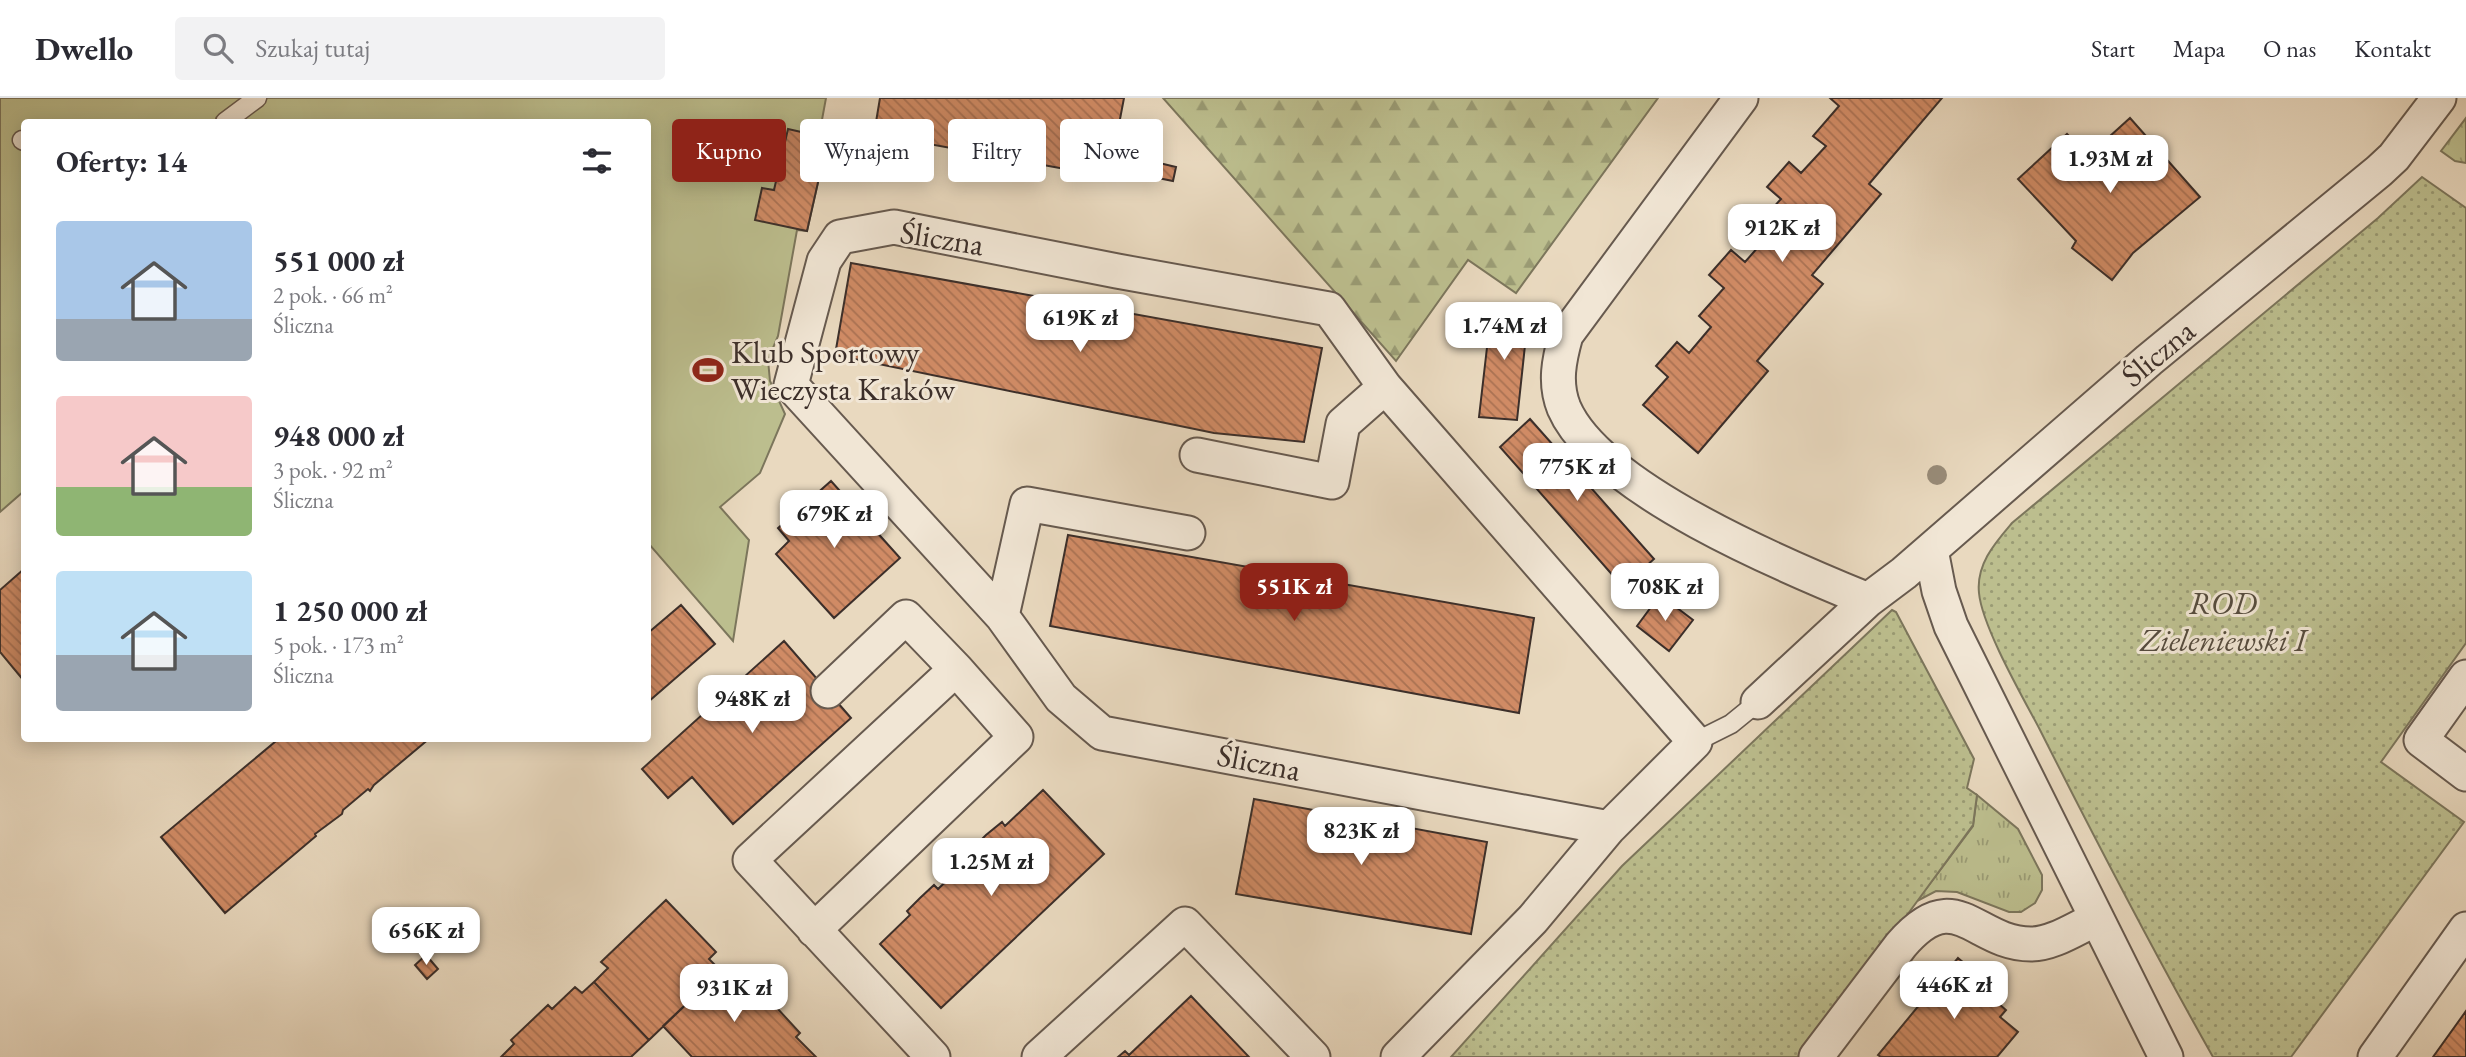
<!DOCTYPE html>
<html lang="pl">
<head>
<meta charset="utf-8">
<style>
	:root { --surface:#fff; --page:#f2f2f3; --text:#2b2b33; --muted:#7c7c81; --line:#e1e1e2; --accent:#8f2418 }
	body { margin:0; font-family:"EB Garamond",serif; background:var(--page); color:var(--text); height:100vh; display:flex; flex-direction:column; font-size:26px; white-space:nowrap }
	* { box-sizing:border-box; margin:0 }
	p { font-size:23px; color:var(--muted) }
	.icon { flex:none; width:38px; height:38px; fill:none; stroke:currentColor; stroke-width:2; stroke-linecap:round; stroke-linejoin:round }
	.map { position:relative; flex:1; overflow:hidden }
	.details { position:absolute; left:21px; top:21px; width:630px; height:623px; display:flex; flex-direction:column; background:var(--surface); border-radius:7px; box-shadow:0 4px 18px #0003 }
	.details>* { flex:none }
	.guide { position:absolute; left:672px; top:21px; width:665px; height:63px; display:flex; gap:14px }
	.price { position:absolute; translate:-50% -60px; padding:0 16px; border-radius:14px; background:#fff; color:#222; font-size:23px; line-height:46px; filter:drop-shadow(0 2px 4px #0008) }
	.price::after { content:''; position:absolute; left:50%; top:42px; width:21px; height:16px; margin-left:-10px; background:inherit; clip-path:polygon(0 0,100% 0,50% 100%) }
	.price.current { background:var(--accent); color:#fff }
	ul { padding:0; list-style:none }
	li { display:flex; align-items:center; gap:21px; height:175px; padding:0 35px }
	li span { display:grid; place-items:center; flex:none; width:196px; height:140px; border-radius:7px; color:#555 }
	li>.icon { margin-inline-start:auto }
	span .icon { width:84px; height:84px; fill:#fffc; stroke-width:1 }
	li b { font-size:30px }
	h2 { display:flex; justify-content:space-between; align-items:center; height:84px; padding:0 35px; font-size:30px }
	.chip { padding:0 24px; border-radius:7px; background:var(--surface); box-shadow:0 4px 18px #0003; font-size:24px; line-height:63px }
	.chip.current { background:var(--accent); color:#fff }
	header { display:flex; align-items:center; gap:42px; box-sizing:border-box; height:98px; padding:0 35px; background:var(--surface); border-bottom:2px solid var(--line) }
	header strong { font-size:33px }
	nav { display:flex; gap:38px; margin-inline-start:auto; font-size:24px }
	.search { width:490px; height:63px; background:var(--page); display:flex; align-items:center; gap:18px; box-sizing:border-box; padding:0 24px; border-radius:7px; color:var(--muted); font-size:26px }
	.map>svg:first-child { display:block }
	.grass { fill:url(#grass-tufts); stroke:#7c765c; stroke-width:2 }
	.forest { fill:url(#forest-firs); stroke:#7c765c; stroke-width:2 }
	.garden { fill:url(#garden-dots); stroke:#7c765c; stroke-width:2 }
	.pitch { fill:#bcbe8e; stroke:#7c765c; stroke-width:2 }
	.building { fill:url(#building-back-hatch); stroke:#3c2f2a; stroke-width:2 }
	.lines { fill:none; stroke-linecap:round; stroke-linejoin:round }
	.service-casing { stroke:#675a4f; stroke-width:21 }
	.minor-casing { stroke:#675a4f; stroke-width:37 }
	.service { stroke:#f1e6d5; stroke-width:18 }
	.minor { stroke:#f1e6d5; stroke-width:33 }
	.tree { fill:#988b78 }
	.labels { text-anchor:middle; stroke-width:6; stroke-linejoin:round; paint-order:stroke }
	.street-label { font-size:32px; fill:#3c2f2a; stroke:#f1e6d5 }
	.poi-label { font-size:32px; fill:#3c2f2a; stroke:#f1e6d5; text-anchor:start }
	.park-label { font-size:32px; font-style:italic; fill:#564c3e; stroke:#f1e6d5 }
</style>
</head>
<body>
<header>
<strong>Dwello</strong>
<div class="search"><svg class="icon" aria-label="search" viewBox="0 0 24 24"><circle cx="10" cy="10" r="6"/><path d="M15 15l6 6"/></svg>Szukaj tutaj</div>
<nav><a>Start</a><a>Mapa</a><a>O nas</a><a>Kontakt</a></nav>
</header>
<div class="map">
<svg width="2466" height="959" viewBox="0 0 2466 959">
	<defs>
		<pattern id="grass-tufts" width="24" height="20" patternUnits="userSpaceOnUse" patternTransform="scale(1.75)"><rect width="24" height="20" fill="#bcbe8e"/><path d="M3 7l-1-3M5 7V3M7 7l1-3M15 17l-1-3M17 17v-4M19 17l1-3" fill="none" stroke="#9a9b74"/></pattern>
		<pattern id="forest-firs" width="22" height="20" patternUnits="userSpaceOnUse" patternTransform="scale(1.75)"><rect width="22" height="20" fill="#bcbe8e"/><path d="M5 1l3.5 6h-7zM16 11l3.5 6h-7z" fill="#9a9b74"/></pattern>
		<pattern id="garden-dots" width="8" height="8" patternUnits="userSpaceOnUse" patternTransform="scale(1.75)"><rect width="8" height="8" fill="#bcbe8e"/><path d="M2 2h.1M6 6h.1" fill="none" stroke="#9a9b74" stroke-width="1.8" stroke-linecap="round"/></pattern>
		<pattern id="building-back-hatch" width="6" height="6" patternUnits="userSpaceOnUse" patternTransform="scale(1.75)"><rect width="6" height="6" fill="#d08b65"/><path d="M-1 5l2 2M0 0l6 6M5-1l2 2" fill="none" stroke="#aa7253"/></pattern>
	</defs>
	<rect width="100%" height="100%" fill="#e9d9bf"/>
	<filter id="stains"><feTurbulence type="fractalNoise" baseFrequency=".00286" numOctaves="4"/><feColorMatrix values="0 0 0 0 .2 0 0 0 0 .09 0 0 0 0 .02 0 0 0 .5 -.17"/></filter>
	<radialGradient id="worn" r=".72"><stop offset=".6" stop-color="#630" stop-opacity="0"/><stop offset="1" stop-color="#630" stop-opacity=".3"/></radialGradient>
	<path class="grass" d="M2466 20V65L2455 63 2441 53Z
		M1977 697 2018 731 2042 777V792L2035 805 2021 814H2009L1957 794 1936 793 1917 803 1973 728Z"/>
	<path class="forest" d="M1163 0H1658L1516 195 1468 162 1396 263Z"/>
	<path class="garden" d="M2422 79 2466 110V545L2381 664 2464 724 2291 959H2213C2152 851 2095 741 2039 630 2022 598 1982 528 1979 495 1976 466 1995 445 2012 425L2378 120Z
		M1892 512 1896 514 1974 661 1967 690 1977 697 1973 727 1891 839 1798 959H1451L1622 768Z"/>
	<path class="pitch" d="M0 0H826L819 38 828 40 807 133 797 132 778 238 768 262 770 283 785 316 760 375 720 409 749 442 733 543 648 445V24H24V393L0 414Z"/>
	<path class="building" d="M880 0H1124L1109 79 874 36Z
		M1830 0H1942L1869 86 1881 96 1812 177 1823 186 1757 263 1768 273 1698 355 1643 307 1668 279 1656 268 1677 244 1689 255 1711 229 1699 218 1724 190 1709 177 1731 152 1745 164 1767 139 1756 129 1781 101 1767 89 1789 64 1801 75 1826 48 1813 38 1839 8Z
		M2130 20 2200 99 2133 155 2112 182 2072 150 2076 143 2018 81 2067 36 2088 58Z
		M788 31 828 40 807 133 755 122 762 90 774 92Z
		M1151 63 1176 69 1173 83 1148 78Z
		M851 165 1322 250 1304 344 1214 335 835 257Z
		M1492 206 1529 210 1517 322 1479 319Z
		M1530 321 1654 461 1623 489 1500 349Z
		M831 383 900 460 834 520 776 456 789 443 778 430Z
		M1068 437 1534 520 1519 615 1050 528Z
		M24 471V583L0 554V492Z
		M1660 497 1693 522 1669 553 1637 528Z
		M681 507 715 546 648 604V535Z
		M784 543 851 620 733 726 692 679 668 700 642 671Z
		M274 640H430L374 687 370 693 368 691 343 712 342 716 315 736 316 738 225 815 161 739 276 643Z
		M1043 692 1104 756 941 910 880 846 910 817 907 813 920 800 934 787 938 791 977 754 973 750 986 737 1002 724 1005 728Z
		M1254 701 1487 744 1471 836 1236 796Z
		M666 802 716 854 709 861 721 873 649 942 594 884 608 870 601 864Z
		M426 857 438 871 427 881 415 867Z
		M1958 860 1995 891 1990 898 2006 912 2000 919 2018 934 1997 959H1881L1878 957Z
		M721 873 732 884 739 878 761 901 765 897 800 935 796 939 816 959H692L663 928Z
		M594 884 649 942 631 959H501L514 946 511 942 548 907 552 911 575 889 582 895Z
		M1191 898 1249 959H1118L1125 953 1129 957Z
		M2466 913V959H2433Z"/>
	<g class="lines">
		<g class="service-casing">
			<path id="service" d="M225 24 257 0
				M22 42 24 43
				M1695 644 1731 626 1758 604"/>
		</g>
		<g class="minor-casing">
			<path id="minor" d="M1741 0 1566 237C1559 262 1554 285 1564 310 1599 391 1787 469 1868 502
				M894 129 1117 173 1329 211 1385 289 1695 644 1609 730 1102 635 1061 600 1002 518 791 287 824 163 840 139Z
				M1197 357 1332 384 1343 326 1385 289
				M1931 452 1939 493 1951 528 2166 959
				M1002 518 1027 406 1188 435
				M2466 579 2421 642 2466 676
				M828 593 906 519 956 571 750 762 933 959
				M1758 604 1868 502 1904 475 2149 262 2379 73 2394 59 2439 0
				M814 832 1016 639 956 571
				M1039 959 1185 826 1313 959
				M1398 959 1533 821 1609 730
				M1816 959 1901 847C1956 783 1974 846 2031 846 2053 846 2076 830 2096 821
				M2375 959 2466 831"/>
		</g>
		<use href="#service" class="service"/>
		<use href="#minor" class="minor"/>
	</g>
	<circle class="tree" cx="1937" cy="377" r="10"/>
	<defs>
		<g id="stadium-bare" transform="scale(2.415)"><path d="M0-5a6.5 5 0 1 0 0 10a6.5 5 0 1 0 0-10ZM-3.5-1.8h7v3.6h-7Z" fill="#8f2418" stroke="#f1e6d5" stroke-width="2.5" paint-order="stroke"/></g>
	</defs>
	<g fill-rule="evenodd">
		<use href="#stadium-bare" x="708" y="272"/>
	</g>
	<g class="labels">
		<g class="street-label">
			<text transform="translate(942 140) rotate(9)" y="11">Śliczna</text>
			<text transform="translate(2158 255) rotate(-40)" y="11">Śliczna</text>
			<text transform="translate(1259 664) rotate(11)" y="11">Śliczna</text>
		</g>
		<g class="poi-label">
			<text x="731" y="265">Klub Sportowy<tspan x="731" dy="37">Wieczysta Kraków</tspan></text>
		</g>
		<g class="park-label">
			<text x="2223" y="516">ROD<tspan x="2223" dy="37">Zieleniewski I</tspan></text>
		</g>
	</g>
	<rect width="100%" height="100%" filter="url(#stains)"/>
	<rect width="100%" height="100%" fill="url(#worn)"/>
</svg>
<b class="price" style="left:2110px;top:97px">1.93M zł</b>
<b class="price" style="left:1782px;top:166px">912K zł</b>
<b class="price" style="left:1080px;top:256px">619K zł</b>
<b class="price" style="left:1504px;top:264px">1.74M zł</b>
<b class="price" style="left:1577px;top:405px">775K zł</b>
<b class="price" style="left:834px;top:452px">679K zł</b>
<b class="price current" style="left:1294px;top:525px">551K zł</b>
<b class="price" style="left:1665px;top:525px">708K zł</b>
<b class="price" style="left:752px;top:637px">948K zł</b>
<b class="price" style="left:1361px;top:769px">823K zł</b>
<b class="price" style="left:991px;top:800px">1.25M zł</b>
<b class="price" style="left:426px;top:869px">656K zł</b>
<b class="price" style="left:1954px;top:923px">446K zł</b>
<b class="price" style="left:734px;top:926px">931K zł</b>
<div class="guide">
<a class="chip current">Kupno</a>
<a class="chip">Wynajem</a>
<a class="chip">Filtry</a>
<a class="chip">Nowe</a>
</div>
<section class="details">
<h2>Oferty: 14<svg class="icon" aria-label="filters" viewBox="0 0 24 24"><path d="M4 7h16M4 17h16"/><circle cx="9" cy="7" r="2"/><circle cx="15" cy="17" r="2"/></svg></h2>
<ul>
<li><span style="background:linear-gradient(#a9c7e8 70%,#9aa5b1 0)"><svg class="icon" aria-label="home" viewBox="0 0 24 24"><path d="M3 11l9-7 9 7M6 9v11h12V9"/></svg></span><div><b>551 000 zł</b><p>2 pok. · 66 m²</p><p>Śliczna</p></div></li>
<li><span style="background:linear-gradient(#f6c9c9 65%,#8fb573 0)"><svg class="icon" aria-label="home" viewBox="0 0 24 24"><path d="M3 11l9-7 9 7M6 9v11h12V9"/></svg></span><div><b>948 000 zł</b><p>3 pok. · 92 m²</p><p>Śliczna</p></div></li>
<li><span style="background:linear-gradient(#bfe0f5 60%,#9aa5b1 0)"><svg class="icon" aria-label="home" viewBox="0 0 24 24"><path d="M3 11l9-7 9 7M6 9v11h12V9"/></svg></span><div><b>1 250 000 zł</b><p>5 pok. · 173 m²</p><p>Śliczna</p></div></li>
</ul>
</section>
</div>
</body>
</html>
